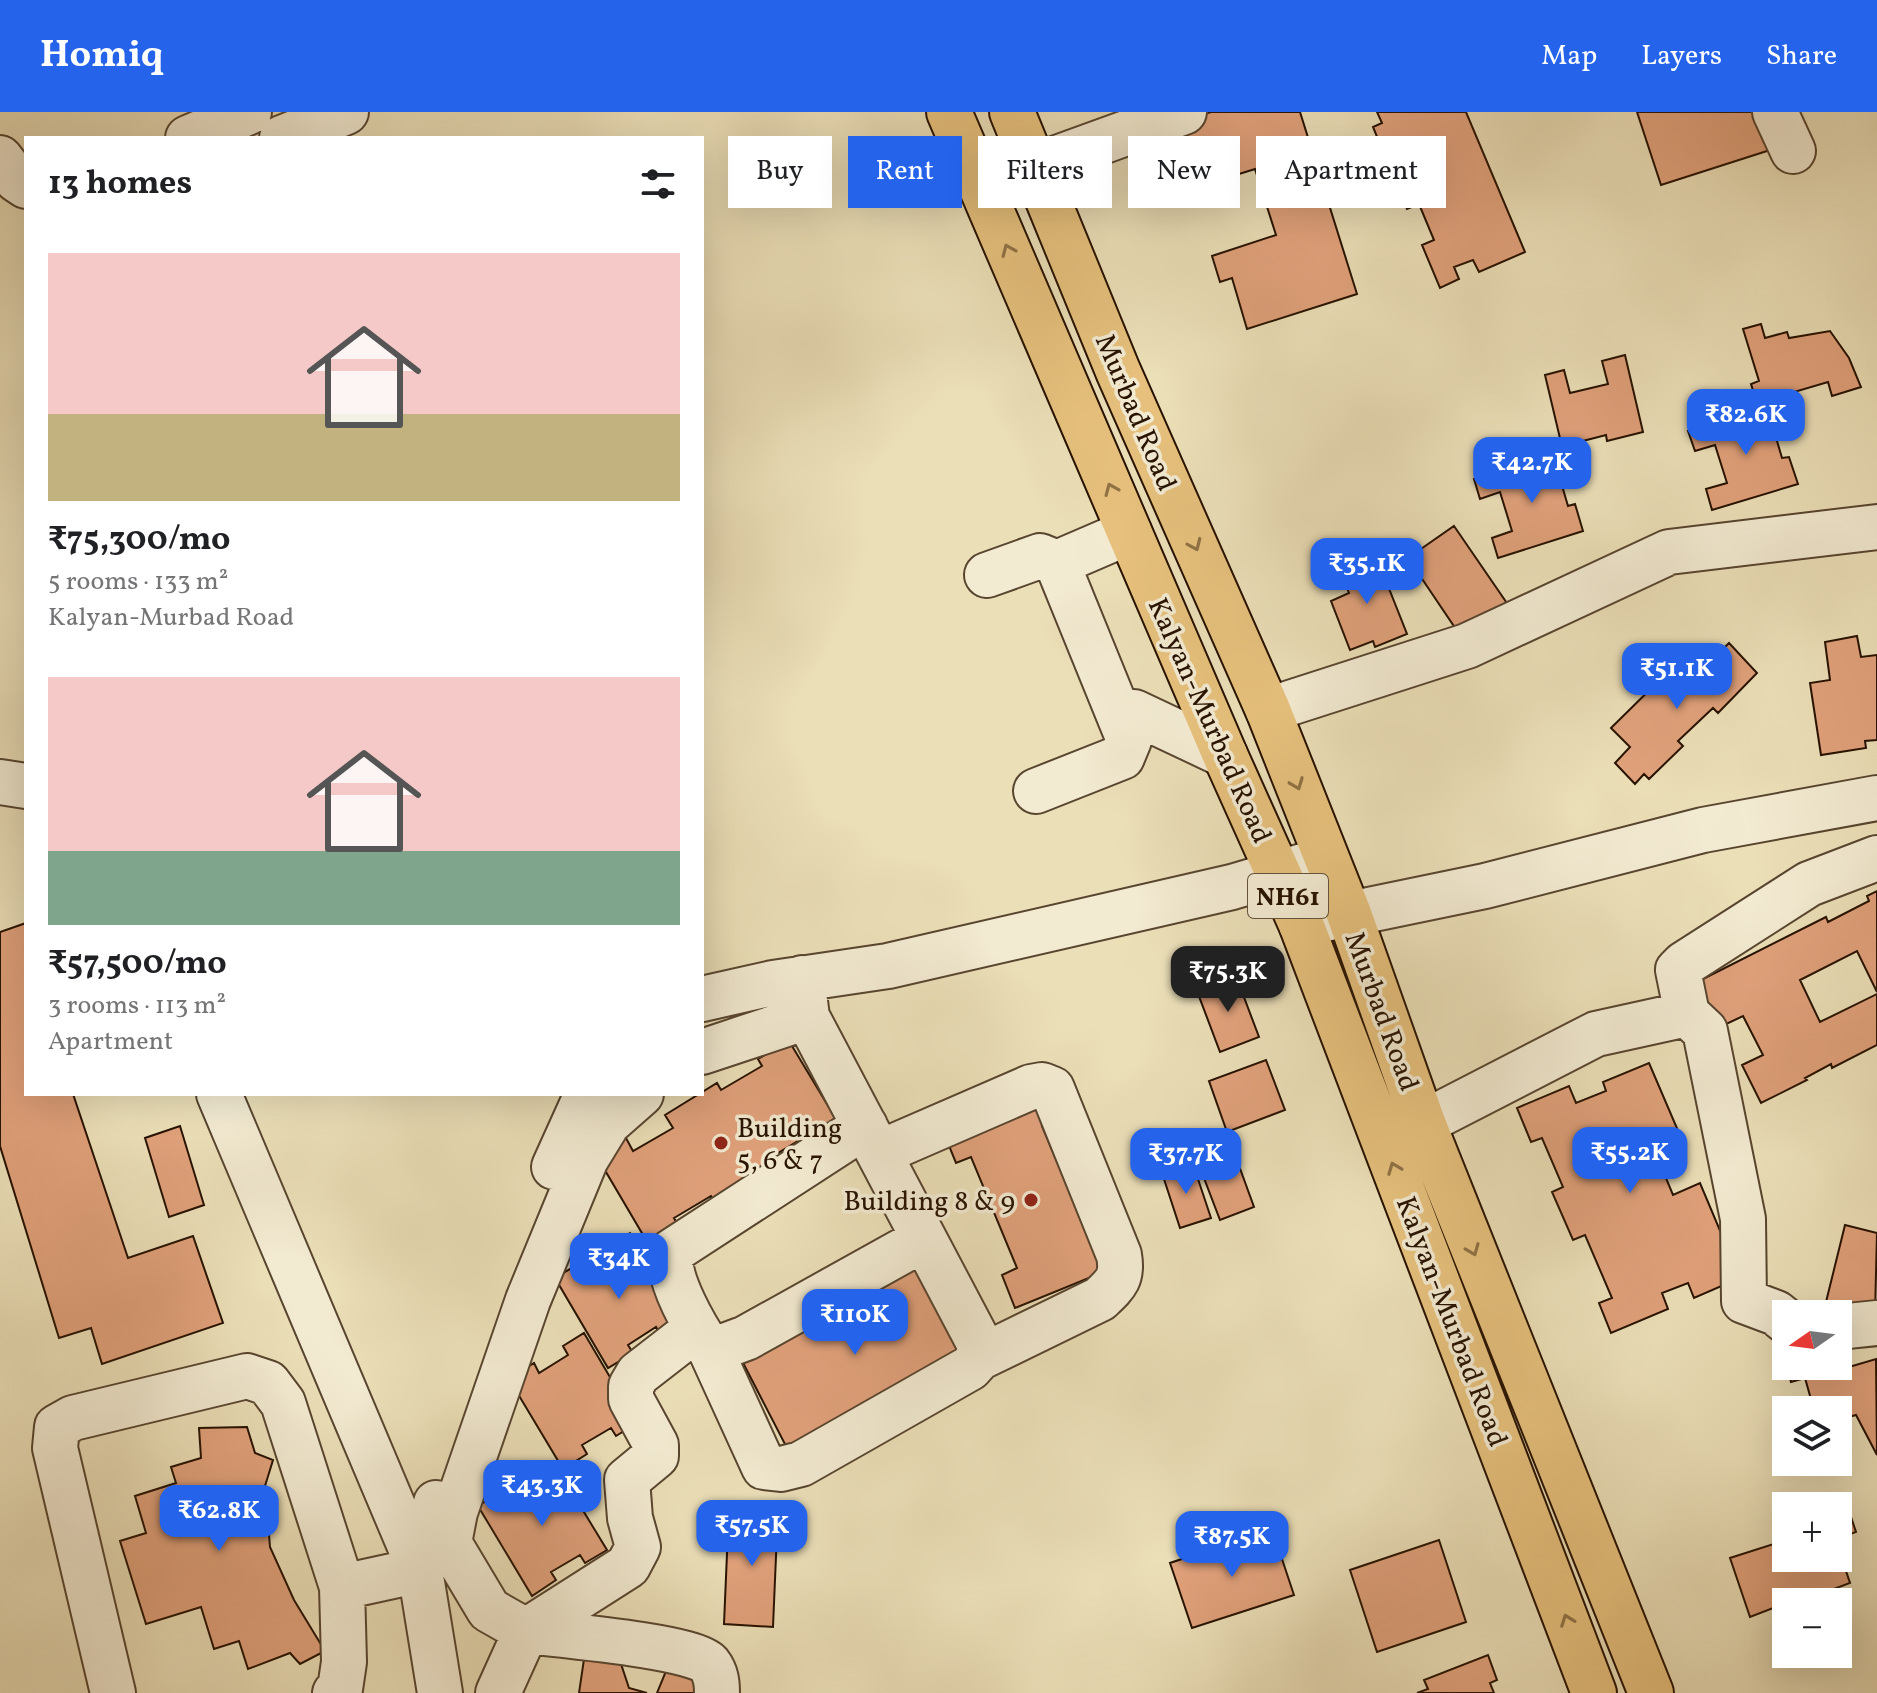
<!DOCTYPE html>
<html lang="en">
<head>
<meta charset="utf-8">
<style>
	:root { --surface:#fff; --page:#f2f2f2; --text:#202124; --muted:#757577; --accent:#2563eb }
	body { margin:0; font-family:Vollkorn,serif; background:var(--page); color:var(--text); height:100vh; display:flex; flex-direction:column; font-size:30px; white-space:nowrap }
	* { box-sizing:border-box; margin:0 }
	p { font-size:26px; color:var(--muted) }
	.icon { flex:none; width:44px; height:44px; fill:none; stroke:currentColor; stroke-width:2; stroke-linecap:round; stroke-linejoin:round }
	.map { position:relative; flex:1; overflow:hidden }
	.side { position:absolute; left:24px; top:24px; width:680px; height:960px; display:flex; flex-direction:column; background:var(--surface); border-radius:0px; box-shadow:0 8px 32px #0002 }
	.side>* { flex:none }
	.hud { position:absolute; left:728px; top:24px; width:760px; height:72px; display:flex; gap:16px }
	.needle { width:52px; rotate:256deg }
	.buttons { position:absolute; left:1772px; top:1188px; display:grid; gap:16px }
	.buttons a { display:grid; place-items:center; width:80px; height:80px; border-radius:0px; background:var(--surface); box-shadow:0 8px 32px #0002; font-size:40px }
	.price { position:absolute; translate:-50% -68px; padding:0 18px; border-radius:16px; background:var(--accent); color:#fff; font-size:26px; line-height:52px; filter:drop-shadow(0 2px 4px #0008) }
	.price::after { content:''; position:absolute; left:50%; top:48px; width:24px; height:18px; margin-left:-12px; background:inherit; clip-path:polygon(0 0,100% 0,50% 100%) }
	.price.active { background:#222; color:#fff }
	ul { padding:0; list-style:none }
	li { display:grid; align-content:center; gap:16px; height:424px; padding:0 24px }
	li span { display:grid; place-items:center; height:248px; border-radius:0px; color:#555 }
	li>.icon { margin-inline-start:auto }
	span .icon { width:144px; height:144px; fill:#fffc; stroke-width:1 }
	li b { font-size:34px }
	h2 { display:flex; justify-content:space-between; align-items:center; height:96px; padding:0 24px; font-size:34px }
	.chip { padding:0 28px; border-radius:0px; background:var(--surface); box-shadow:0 8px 32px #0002; font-size:28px; line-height:72px }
	.chip.active { background:var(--accent); color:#fff }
	header { display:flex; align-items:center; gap:48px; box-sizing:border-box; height:112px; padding:0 40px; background:var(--accent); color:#fff }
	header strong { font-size:38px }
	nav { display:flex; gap:44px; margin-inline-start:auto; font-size:28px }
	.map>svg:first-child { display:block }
	.building { fill:#e0a17b; stroke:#271201; stroke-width:2 }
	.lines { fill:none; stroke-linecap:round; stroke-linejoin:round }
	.minor-casing { stroke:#58452f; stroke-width:48 }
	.highway-casing { stroke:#271201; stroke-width:48 }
	.minor { stroke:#f2ead1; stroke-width:44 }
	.highway { stroke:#e6c07c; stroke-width:44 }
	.oneway { stroke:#907245 }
	.poi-dot { fill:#8f2418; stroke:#f2ead1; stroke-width:3 }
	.labels { text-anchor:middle; stroke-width:7; stroke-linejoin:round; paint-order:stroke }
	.shield { fill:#f2ead1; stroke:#64533f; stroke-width:2 }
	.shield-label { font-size:26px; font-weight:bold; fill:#271201 }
	.street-label { font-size:28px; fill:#271201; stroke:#f2ead1 }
	.poi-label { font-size:28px; fill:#271201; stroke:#f2ead1; text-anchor:start }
</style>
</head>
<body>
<header>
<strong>Homiq</strong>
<nav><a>Map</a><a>Layers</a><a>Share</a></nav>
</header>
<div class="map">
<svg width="1877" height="1581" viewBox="0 0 1877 1581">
	<rect width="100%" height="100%" fill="#ebdfb8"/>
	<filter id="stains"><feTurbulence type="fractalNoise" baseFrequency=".0025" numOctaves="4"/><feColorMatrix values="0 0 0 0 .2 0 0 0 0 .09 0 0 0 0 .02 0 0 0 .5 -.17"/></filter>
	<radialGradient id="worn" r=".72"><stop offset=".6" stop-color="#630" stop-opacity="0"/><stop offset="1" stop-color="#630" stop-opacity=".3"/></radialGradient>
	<path class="building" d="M1211 0H1300L1357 182 1247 217 1232 166 1220 170 1212 144 1276 123 1255 57 1191 77 1181 45 1188 43 1178 10Z
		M1377 0H1466L1525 140 1479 160 1473 148 1454 155 1459 167 1440 176 1422 133 1434 128 1419 92 1407 97 1394 67 1430 52 1420 27 1384 42 1373 15 1382 11Z
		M1637 0H1758L1770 38 1661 73Z
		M1761 212 1765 226 1787 220 1789 226 1830 219 1849 246 1861 275 1832 284 1828 270 1757 291 1751 272 1759 269 1743 217Z
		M1625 243 1643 320 1607 329 1606 323 1575 331 1576 336 1563 339 1545 263 1564 258 1570 281 1608 272 1602 249Z
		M1774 292 1779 310 1772 312 1782 346 1789 345 1798 372 1712 398 1706 377 1727 371 1715 333 1695 339 1688 319Z
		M1559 341 1565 358 1558 360 1568 394 1575 392 1583 419 1498 446 1492 426 1512 419 1500 380 1480 387 1474 367Z
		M1454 414 1513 500 1466 532 1408 446Z
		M1369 439 1378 461 1382 459 1407 522 1375 535 1373 529 1350 538 1331 489 1349 481 1341 461 1349 458 1345 448Z
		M1857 524 1861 545 1877 543V628L1865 629 1866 636 1821 643 1810 571 1830 568 1825 530Z
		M1729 531 1757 561 1718 601 1713 596 1678 629 1683 634 1649 667 1644 662 1635 672 1615 651 1630 635 1611 616 1678 550 1694 566Z
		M1877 779V880L1857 839 1800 868 1820 910 1877 882V933L1832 956 1831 952 1805 966 1807 968 1761 991 1742 953 1763 943 1743 904 1720 915 1697 870 1826 805 1828 810 1869 789 1867 784Z
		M26 811V982H73L128 1146 193 1124 223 1211 102 1252 91 1216 59 1226 0 1034V820Z
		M1236 864 1259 925 1220 940 1197 879Z
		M789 929 842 1017 811 1036 805 1025 763 1050 769 1061 717 1093 711 1084 674 1106 679 1115 649 1133 596 1043 626 1026 633 1039 673 1016 665 1003 717 971 721 978 762 954 758 947Z
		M1266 948 1285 998 1227 1020 1209 969Z
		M1649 951 1685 1035 1658 1047 1673 1083 1700 1071 1740 1166 1694 1186 1688 1171 1662 1181 1668 1197 1611 1221 1599 1191 1612 1186 1585 1123 1573 1128 1552 1080 1563 1075 1542 1026 1531 1030 1517 996 1569 974 1576 991 1606 979 1603 970Z
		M1038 981 1050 1011 1042 1014 1090 1128 1111 1157 1015 1196 1002 1163 1017 1156 971 1045 956 1051 943 1019Z
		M180 1014 204 1093 169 1105 145 1026Z
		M1234 1040 1254 1095 1220 1108 1199 1053Z
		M1193 1052 1211 1106 1180 1116 1162 1061Z
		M1845 1113 1877 1121 1875 1202 1826 1190Z
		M630 1121 683 1211 661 1224 656 1215 628 1233 633 1241 608 1256 555 1166 580 1151 585 1160 614 1143 608 1134Z
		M922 1152 969 1245 788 1338 740 1245Z
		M584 1221 637 1311 616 1324 611 1316 582 1333 587 1342 563 1357 509 1267 534 1251 539 1261 568 1243 563 1234Z
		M1846 1244 1849 1255 1876 1247 1877 1343 1856 1303 1838 1308V1298H1814L1805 1266 1791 1270 1787 1254H1838V1246Z
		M247 1315 255 1341 273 1348 265 1374 270 1435 294 1488 325 1539 300 1552 290 1541 248 1557 239 1529 214 1537 201 1495 146 1512 120 1429 146 1421 135 1384 176 1371 171 1355 201 1346 199 1316Z
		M553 1349 607 1438 585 1451 580 1443 551 1460 556 1468 532 1484 478 1394 503 1379 509 1388 537 1371 532 1361Z
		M737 1395 778 1397 773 1515 724 1512 728 1418H736Z
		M1851 1405 1856 1420 1842 1425 1851 1450 1844 1453 1850 1471 1818 1483 1817 1479 1750 1505 1730 1446 1786 1428V1446H1838V1409Z
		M1272 1417 1294 1483 1192 1516 1170 1451Z
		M1439 1428 1466 1510 1377 1540 1350 1458Z
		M1488 1543 1497 1568 1490 1571 1494 1581H1417L1428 1577 1424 1568Z
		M584 1547 621 1552 629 1576 647 1581H579Z
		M666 1559 705 1564 703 1581H657Z"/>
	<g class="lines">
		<g class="minor-casing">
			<path id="minor" d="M1775 0 1793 39
				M188 26 249 0
				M282 26 346 0
				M0 46 17 68 26 74
				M1035 54 1184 0
				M1057 451 1129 420
				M987 463 1040 444 1057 451 1129 628 1122 645 1036 679
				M1268 598 1467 534 1669 440 1877 415
				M1120 605 1134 600 1225 643
				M0 670 26 674
				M1301 812 1485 774 1703 718 1877 686
				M702 887 773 871 888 854 1232 775 1326 747
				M1687 902 1678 858 1684 852 1809 772 1877 746
				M702 940 807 905
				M219 982 420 1458 342 1475
				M641 982 608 1011 586 1047 528 1188 455 1400 449 1431 489 1498 526 1519 628 1454 638 1435 630 1406 627 1368 656 1344V1333L631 1287V1274L638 1262 696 1217
				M1423 1011 1596 922 1687 902 1705 919 1743 1107 1744 1189 1776 1201 1786 1209
				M865 1014 671 1140C666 1167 696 1217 711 1239L746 1226 924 1127
				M879 1041 1031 975 1042 973 1052 977 1119 1143C1123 1166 1116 1172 1100 1187L979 1246
				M554 1055 587 982
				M1838 1215 1877 1211
				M711 1239 764 1355 781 1357 801 1352 970 1256 979 1246V1231L807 905 802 866
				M436 1391 420 1458 440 1581
				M113 1581 55 1336 57 1315 73 1306 247 1264 268 1271 283 1291 342 1475 344 1550 340 1577 335 1581
				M498 1581 526 1519C557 1523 693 1534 709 1552 716 1561 717 1570 717 1581"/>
		</g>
		<g class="highway-casing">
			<path id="highway" d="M949 0 1225 643 1301 812 1594 1581
				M1012 0 1118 259 1268 598 1349 802 1423 1011 1651 1581"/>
		</g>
		<use href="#minor" class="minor"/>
		<use href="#highway" class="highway"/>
	</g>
	<defs><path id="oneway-chevron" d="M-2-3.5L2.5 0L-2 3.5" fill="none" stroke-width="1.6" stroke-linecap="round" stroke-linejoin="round" transform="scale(2)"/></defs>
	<g class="oneway">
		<use href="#oneway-chevron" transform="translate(1008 138) rotate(-113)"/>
		<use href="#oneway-chevron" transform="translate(1111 377) rotate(-113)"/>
		<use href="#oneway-chevron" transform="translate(1195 433) rotate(66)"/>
		<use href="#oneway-chevron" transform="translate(1297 672) rotate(69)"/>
		<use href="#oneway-chevron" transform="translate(1394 1056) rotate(-111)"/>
		<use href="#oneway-chevron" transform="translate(1473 1138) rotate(68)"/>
		<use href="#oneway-chevron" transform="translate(1567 1508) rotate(-110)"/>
	</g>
	<g class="poi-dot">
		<circle cx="721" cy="1031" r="8"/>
		<circle cx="1031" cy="1088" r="8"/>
	</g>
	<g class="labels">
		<rect class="shield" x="1248" y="762" width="80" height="44" rx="6"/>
		<g class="shield-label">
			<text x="1288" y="793">NH61</text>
		</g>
		<g class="street-label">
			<text transform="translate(1137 300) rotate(67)" y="10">Murbad Road</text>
			<text transform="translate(1211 608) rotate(66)" y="10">Kalyan-Murbad Road</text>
			<text transform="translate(1383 899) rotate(70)" y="10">Murbad Road</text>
			<text transform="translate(1453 1209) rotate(69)" y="10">Kalyan-Murbad Road</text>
		</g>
		<g class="poi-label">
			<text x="737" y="1025">Building<tspan x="737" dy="32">5, 6 &amp; 7</tspan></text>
			<text x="1015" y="1098" text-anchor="end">Building 8 &amp; 9</text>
		</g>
	</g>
	<rect width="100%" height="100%" filter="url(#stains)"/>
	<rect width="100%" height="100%" fill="url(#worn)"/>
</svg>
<div class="buttons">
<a><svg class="needle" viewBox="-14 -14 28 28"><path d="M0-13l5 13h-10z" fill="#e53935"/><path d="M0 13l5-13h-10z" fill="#757577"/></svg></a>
<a><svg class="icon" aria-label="layers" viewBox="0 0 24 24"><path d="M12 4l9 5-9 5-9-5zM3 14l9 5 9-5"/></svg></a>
<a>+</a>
<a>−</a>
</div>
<b class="price" style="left:1746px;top:345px">₹82.6K</b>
<b class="price" style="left:1532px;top:393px">₹42.7K</b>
<b class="price" style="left:1367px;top:494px">₹35.1K</b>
<b class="price" style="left:1677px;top:599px">₹51.1K</b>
<b class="price active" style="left:1228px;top:902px">₹75.3K</b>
<b class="price" style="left:1630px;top:1083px">₹55.2K</b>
<b class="price" style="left:1186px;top:1084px">₹37.7K</b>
<b class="price" style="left:619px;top:1189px">₹34K</b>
<b class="price" style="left:855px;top:1245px">₹110K</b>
<b class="price" style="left:542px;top:1416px">₹43.3K</b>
<b class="price" style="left:219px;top:1441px">₹62.8K</b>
<b class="price" style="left:752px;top:1456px">₹57.5K</b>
<b class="price" style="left:1232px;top:1467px">₹87.5K</b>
<div class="hud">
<a class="chip">Buy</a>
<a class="chip active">Rent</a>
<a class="chip">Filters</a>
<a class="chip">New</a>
<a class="chip">Apartment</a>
</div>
<section class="side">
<h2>13 homes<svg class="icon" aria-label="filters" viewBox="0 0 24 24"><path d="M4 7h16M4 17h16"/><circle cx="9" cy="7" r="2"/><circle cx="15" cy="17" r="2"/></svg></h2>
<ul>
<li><span style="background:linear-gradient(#f6c9c9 65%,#c2b280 0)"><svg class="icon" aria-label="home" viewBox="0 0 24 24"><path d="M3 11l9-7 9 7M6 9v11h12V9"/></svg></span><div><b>₹75,300/mo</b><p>5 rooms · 133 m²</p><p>Kalyan-Murbad Road</p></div></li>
<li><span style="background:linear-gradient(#f6c9c9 70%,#7fa58c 0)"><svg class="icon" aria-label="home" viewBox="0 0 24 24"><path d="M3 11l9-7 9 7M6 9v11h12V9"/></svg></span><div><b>₹57,500/mo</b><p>3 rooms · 113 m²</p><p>Apartment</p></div></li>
</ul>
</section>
</div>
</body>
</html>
